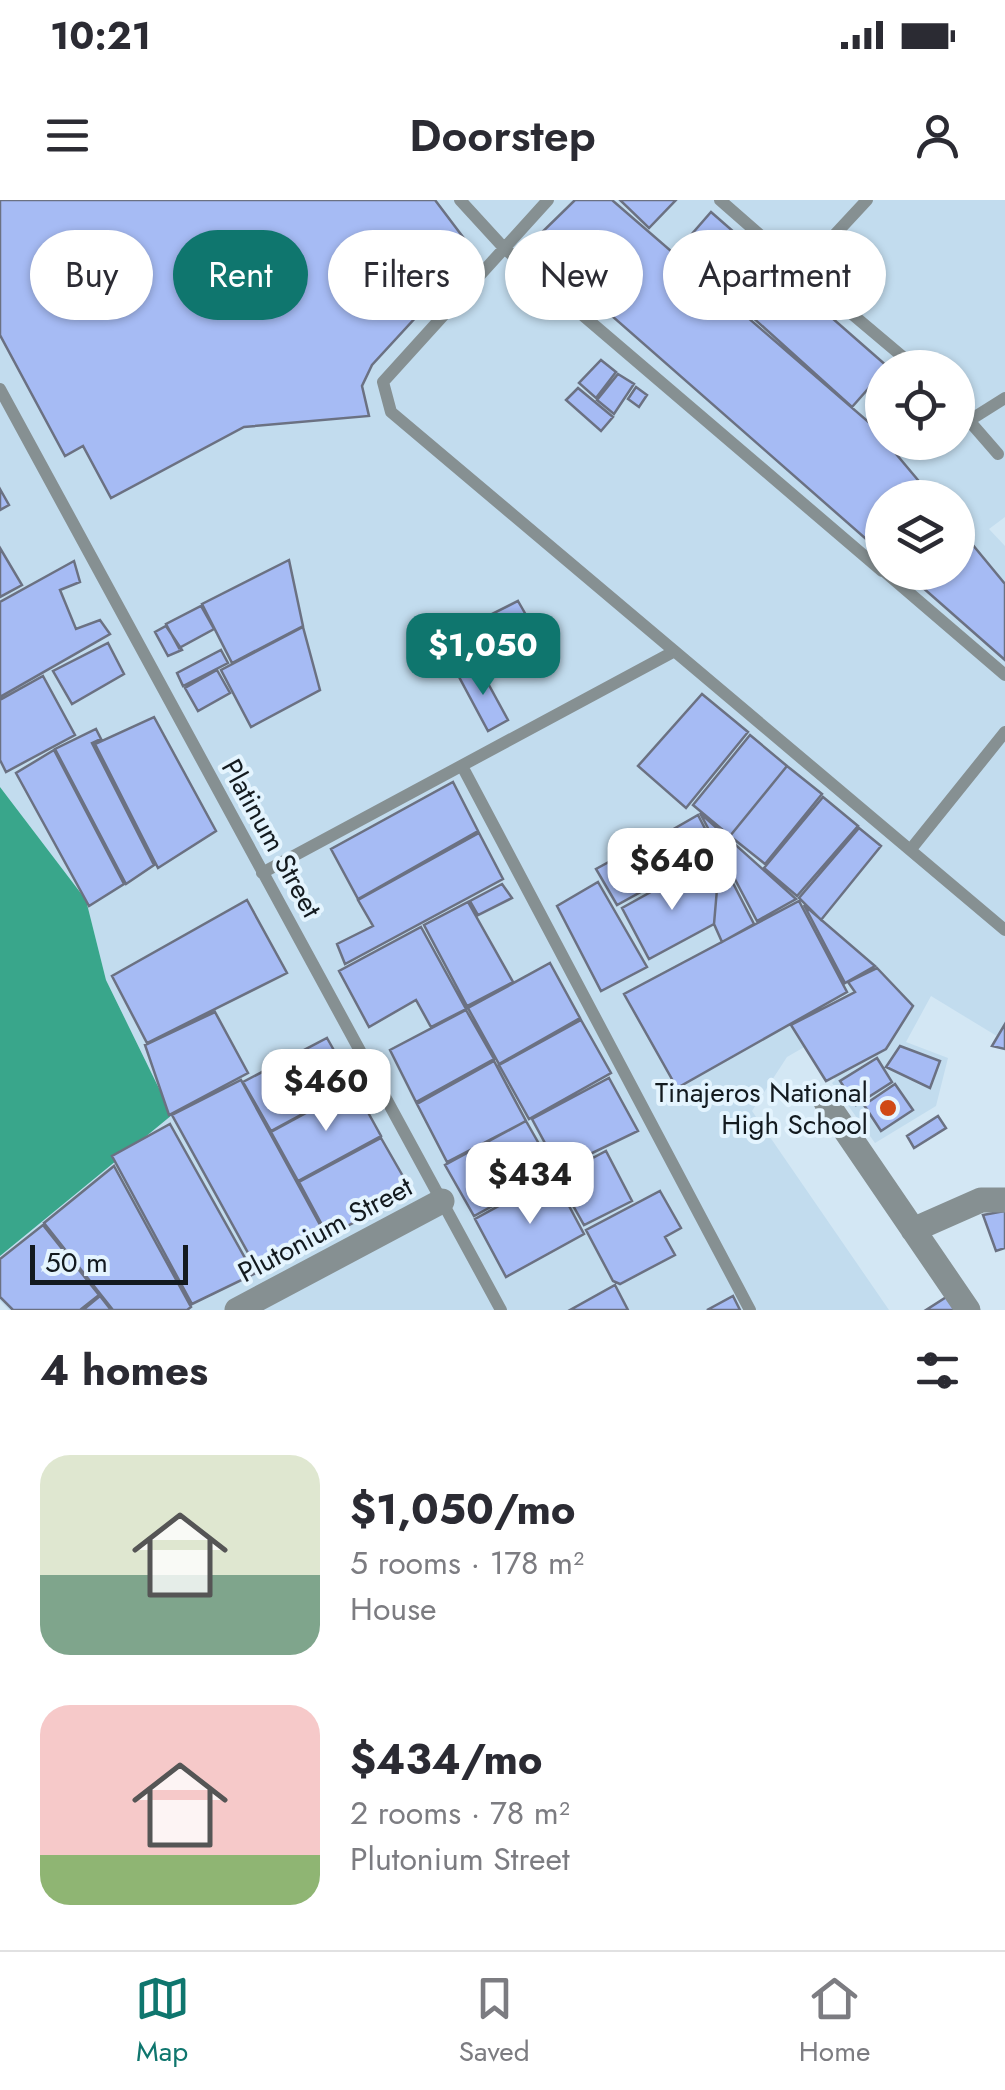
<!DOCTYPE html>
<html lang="en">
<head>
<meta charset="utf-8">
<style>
	:root { --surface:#fff; --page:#f7f7f7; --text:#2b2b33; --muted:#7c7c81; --line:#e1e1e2; --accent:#0f766e }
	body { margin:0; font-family:Jost,sans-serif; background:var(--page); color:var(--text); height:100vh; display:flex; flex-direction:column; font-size:38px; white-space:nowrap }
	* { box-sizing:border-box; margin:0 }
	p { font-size:32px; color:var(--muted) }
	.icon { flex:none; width:55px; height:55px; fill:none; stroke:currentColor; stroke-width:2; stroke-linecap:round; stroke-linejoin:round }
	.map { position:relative; height:1110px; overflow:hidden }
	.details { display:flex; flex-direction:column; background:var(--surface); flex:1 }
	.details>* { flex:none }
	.banner { position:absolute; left:30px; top:30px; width:945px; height:90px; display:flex; gap:20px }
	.buttons { position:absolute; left:865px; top:150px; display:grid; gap:20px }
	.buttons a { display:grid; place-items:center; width:110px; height:110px; border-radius:50%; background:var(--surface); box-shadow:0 2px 8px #0004; font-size:50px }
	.scale { position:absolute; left:30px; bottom:25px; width:158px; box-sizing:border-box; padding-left:10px; border:5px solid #131a1f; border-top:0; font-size:28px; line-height:35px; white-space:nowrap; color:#131a1f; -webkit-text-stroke:8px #e4f4fe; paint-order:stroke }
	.price { position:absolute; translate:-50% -85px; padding:0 22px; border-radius:20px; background:#fff; color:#222; font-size:32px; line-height:65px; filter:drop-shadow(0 2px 5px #0008) }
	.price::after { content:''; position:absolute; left:50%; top:60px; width:30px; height:22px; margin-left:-15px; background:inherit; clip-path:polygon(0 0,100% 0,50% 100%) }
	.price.current { background:var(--accent); color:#fff }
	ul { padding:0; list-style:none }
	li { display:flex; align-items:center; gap:30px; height:250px; padding:0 40px }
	li span { display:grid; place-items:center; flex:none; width:280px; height:200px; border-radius:30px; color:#555 }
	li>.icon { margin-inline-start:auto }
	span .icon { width:120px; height:120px; fill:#fffc; stroke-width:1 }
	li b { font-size:42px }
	h2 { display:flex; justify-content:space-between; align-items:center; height:120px; padding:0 40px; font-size:42px }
	.chip { padding:0 35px; border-radius:45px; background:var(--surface); box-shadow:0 2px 8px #0004; font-size:35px; line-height:90px }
	.chip.current { background:var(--accent); color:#fff }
	.status { display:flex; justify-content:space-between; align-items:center; height:70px; padding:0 50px; background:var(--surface); direction:ltr }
	.status svg { height:28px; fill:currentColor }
	header { display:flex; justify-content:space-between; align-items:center; height:130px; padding:0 40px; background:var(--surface); font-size:45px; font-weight:600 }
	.tab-bar { display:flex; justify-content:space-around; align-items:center; height:140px; border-top:2px solid var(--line); background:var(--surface); font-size:28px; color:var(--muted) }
	.tab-bar a { display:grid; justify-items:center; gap:5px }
	.tab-bar .current { color:var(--accent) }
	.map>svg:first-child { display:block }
	.built { fill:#c2dcee; fill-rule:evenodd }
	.water { fill:#39a68b }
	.building { fill:#a6bbf4; stroke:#6b7182; stroke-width:2.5 }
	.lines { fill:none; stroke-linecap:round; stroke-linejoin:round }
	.service { stroke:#869092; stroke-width:12 }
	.minor { stroke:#869092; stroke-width:25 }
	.poi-dot { fill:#d04916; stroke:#e4f4fe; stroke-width:4 }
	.labels { text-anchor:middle; stroke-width:8; stroke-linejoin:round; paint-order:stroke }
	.street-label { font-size:28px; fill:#131a1f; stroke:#e4f4fe }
	.poi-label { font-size:28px; fill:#131a1f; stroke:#e4f4fe; text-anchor:end }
</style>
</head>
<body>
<div class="status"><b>10:21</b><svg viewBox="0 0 49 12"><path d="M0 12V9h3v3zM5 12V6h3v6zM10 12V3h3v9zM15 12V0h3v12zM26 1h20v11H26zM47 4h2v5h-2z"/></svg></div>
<header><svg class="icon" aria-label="menu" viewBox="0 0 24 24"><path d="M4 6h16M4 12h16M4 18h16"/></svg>Doorstep<svg class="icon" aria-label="person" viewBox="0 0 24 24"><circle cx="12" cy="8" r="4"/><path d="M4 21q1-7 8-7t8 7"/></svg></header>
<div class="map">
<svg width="1005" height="1110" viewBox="0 0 1005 1110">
	<rect width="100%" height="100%" fill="#d3e7f4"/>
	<path class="built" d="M0 0H1005V317L989 329 1005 346V841L931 796 906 842 948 858 936 906 875 943 832 883 835 880 813 842 787 857 752 911 889 1110H9L0 1101V1056L172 915 106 780 86 700 0 587ZM882 168H958V242H882ZM882 298H958V372H882Z"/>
	<path class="water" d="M0 587 86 700 106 780 172 915 0 1056Z"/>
	<path class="building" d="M0 0H435L475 53 372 165 362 186 369 216 244 227 111 298 83 246 65 256 0 135Z
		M575 0H612L872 225 882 242H886L933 298H882V353L530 44Z
		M620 0H676L649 28Z
		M711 12 888 167 882 168V173L852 207 678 50Z
		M601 160 616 172 596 198 579 183Z
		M618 174 634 184 614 214 597 200Z
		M636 187 647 195 639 207 628 199Z
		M578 188 613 217 601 231 566 200Z
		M0 289 9 305 0 310Z
		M958 327 1005 384V460L905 372H958Z
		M0 348 22 385 0 397Z
		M289 360 303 426 232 463 202 404Z
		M74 361 80 382 60 390 76 429 100 420 110 434 0 497V402Z
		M518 401 534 429 457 470 442 439Z
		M201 406 214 429 179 448 166 424Z
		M166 426 182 450 168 456 155 432Z
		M303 427 320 490 251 527 221 470Z
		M108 443 124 474 72 504 53 471Z
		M221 450 228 463 183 486 177 473Z
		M478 465 508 520 488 531 458 475Z
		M217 470 230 493 198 511 185 488Z
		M43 476 75 535 6 572 0 560V500Z
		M702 494 748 532 686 608 638 566Z
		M154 517 216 631 158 668 95 544Z
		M96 529 101 539 92 543 154 665 126 684 55 549Z
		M750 535 787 566 730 636 693 605Z
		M54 550 124 684 89 706 16 573Z
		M787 566 822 594 765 664 730 636Z
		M453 582 478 631 358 699 331 649Z
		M823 597 858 626 797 696 764 668Z
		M700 613 796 699 757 721Z
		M698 615 754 724 722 742 714 724 717 689 687 672 665 634Z
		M859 628 881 646 821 720 799 698Z
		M479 633 503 679 345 764 337 744 373 726 358 700Z
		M660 634 680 669 649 685 631 649Z
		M629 651 648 688 617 705 596 669Z
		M687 672 717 689 714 724 649 759 622 708Z
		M598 682 647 767 601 791 557 706Z
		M502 684 512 698 478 715 470 701Z
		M247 700 287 773 147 843 112 776Z
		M799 701 847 792 677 888 624 794Z
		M468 702 513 782 467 806 424 725Z
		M804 705 875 766 845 783Z
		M421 727 466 809 431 827 416 800 369 827 339 771Z
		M550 763 580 818 499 864 468 808Z
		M877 768 913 806 886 849 826 881 791 825 855 792 848 782Z
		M466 810 494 859 416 902 390 850Z
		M215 812 248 873 169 915 145 845Z
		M581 820 611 873 529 919 499 865Z
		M1005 824V849L992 846Z
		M327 838 354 886 271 931 243 882Z
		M900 846 940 861 930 888 886 867Z
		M877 858 892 882 856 905 840 881Z
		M494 861 526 921 447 962 417 904Z
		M609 878 638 931 559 969 532 919Z
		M241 880 325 1034 258 1071 172 915Z
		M895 884 913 910 881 931 864 905Z
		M354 887 381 936 298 981 271 932Z
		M938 916 946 928 914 948 907 936Z
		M526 921 555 972 474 1016 445 965Z
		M170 924 254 1074 192 1104 112 956Z
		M381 938 412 992 328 1036 299 982Z
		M606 951 632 1001 584 1025 557 977Z
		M114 966 191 1107 187 1110H113L44 1023Z
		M553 976 584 1034 506 1077 475 1019Z
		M660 991 681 1028 665 1037 675 1055 620 1084 613 1081 586 1030Z
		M1005 1011V1048L996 1051 983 1015Z
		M43 1025 99 1095 80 1110H13L0 1097V1059Z
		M615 1085 628 1110H570Z
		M100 1096 111 1110H83Z
		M733 1096 740 1110H707Z
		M948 1096 959 1110H926Z"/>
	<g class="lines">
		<path class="service" d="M460 0 504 48 882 371
			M548 0 383 182 391 212 1005 730
			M720 0 801 71 867 0
			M801 71 916 168
			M0 189 501 1110
			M958 208 998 254
			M970 220 1005 198
			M885 372 1005 475
			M462 566 750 1110
			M911 649 1005 532
			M262 673 673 452"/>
		<path class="minor" d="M826 902 968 1110
			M913 1030 981 1000H1005
			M237 1110 442 1001"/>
	</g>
	<circle class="poi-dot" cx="888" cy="908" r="10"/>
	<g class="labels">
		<g class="street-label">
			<text transform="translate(272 638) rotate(61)" y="10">Platinum Street</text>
			<text transform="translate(325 1029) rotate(-28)" y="10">Plutonium Street</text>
		</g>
		<g class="poi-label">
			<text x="868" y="902">Tinajeros National<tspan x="868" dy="32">High School</tspan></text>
		</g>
	</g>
</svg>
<div class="buttons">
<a><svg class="icon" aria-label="locate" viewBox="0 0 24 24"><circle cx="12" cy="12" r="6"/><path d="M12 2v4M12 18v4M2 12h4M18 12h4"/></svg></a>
<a><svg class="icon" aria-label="layers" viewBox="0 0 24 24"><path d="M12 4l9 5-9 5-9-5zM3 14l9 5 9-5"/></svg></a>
</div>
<div class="scale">50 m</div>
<b class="price current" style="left:483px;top:498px">$1,050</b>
<b class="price" style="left:672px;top:713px">$640</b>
<b class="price" style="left:326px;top:934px">$460</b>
<b class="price" style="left:530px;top:1027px">$434</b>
<div class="banner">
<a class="chip">Buy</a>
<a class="chip current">Rent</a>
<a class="chip">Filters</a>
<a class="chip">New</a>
<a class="chip">Apartment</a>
</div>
</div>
<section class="details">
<h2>4 homes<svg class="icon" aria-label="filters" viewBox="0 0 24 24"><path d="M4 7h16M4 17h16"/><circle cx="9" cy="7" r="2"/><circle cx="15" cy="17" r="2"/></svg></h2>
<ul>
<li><span style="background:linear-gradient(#dfe7d0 60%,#7fa58c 0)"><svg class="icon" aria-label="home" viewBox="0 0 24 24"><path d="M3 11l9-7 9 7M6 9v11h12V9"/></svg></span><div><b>$1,050/mo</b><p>5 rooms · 178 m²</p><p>House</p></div></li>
<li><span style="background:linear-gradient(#f6c9c9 75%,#8fb573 0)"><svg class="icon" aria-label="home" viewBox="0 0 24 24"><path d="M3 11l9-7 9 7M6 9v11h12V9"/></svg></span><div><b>$434/mo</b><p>2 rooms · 78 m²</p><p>Plutonium Street</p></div></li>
</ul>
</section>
<nav class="tab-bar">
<a class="current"><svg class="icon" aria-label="map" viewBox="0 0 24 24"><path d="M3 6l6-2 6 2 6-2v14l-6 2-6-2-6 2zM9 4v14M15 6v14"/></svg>Map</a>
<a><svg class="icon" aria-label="saved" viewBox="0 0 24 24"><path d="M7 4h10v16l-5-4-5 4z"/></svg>Saved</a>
<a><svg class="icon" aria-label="home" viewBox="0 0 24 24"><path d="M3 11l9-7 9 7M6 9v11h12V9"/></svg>Home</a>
</nav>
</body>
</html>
